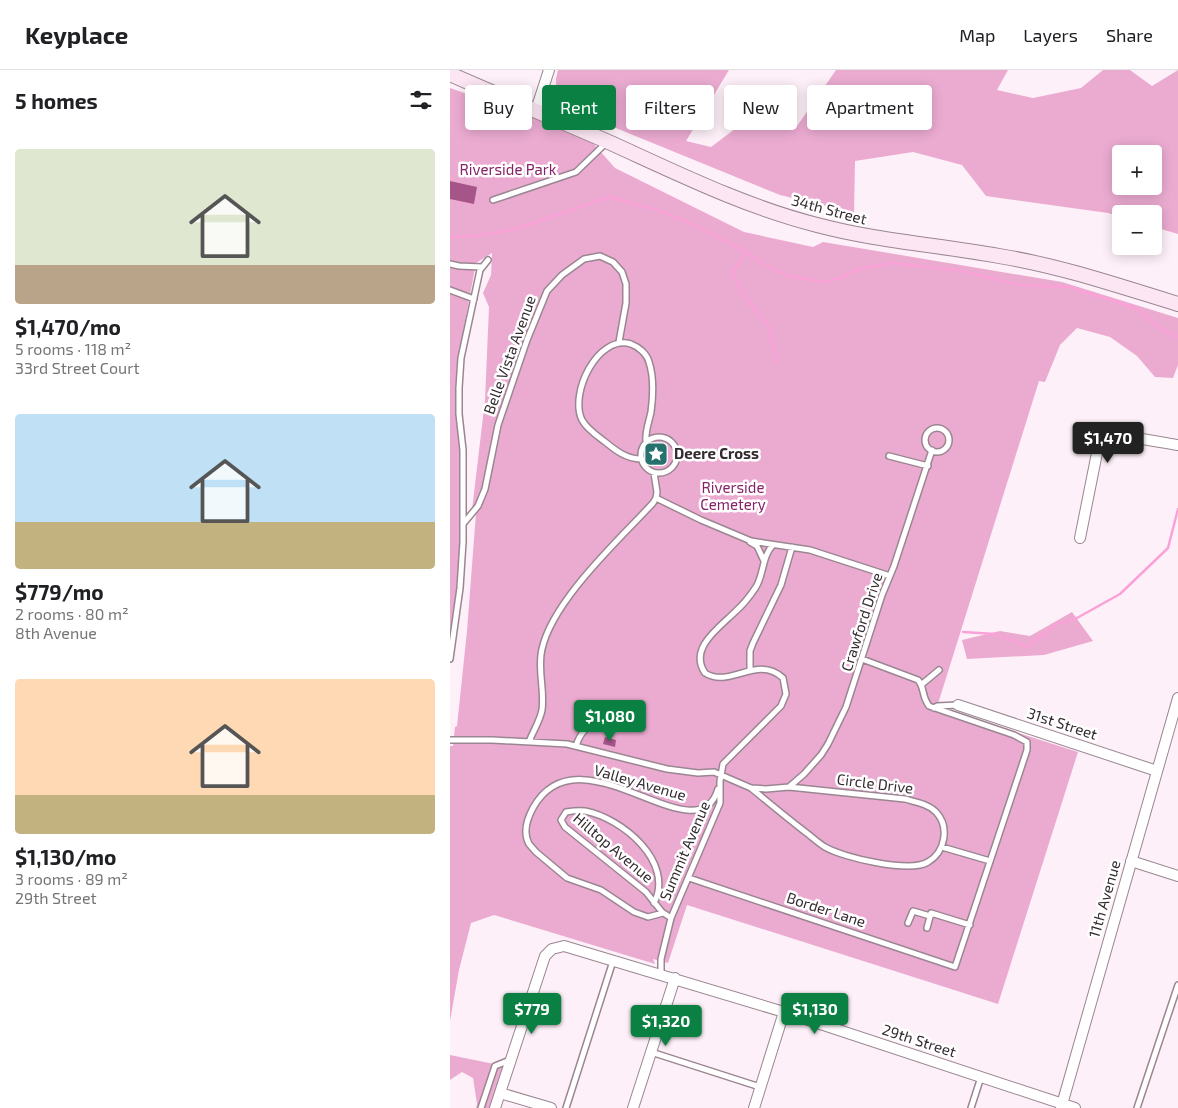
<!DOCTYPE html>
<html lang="en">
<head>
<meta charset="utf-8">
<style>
	:root { --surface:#fff; --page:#f6f6f6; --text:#202124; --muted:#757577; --line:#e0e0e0; --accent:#0b8043 }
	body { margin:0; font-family:"Exo 2",sans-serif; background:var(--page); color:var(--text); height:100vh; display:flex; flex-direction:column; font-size:19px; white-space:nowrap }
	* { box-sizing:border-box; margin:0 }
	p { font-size:16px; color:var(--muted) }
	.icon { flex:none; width:28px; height:28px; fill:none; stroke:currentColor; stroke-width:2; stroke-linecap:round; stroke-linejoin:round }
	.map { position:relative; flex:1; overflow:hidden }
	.side { display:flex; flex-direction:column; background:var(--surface); width:450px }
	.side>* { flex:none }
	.top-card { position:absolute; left:15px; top:15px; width:475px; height:45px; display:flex; gap:10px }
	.controls { position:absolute; left:662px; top:75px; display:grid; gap:10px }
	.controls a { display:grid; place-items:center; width:50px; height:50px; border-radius:5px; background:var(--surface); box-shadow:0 2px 12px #0003; font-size:25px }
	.price { position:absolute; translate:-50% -42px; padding:0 11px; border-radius:5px; background:var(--accent); color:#fff; font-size:16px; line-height:32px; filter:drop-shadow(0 1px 2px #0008) }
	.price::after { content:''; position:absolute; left:50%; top:30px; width:15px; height:11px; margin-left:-8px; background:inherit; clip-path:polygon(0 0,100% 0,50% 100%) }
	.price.on { background:#222; color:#fff }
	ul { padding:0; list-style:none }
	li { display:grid; align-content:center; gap:10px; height:265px; padding:0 15px }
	li span { display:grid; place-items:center; height:155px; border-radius:5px; color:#555 }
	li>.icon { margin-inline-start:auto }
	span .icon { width:90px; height:90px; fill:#fffc; stroke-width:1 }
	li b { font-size:21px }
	h2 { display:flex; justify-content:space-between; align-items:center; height:60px; padding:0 15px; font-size:21px }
	.chip { padding:0 18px; border-radius:5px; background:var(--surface); box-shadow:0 2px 12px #0003; font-size:18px; line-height:45px }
	.chip.on { background:var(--accent); color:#fff }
	header { display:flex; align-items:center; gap:30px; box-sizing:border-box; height:70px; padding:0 25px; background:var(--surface); border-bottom:1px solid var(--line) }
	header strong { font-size:24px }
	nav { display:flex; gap:28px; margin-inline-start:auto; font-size:18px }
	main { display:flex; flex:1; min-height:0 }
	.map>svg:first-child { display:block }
	.green { fill:#ebabd1; fill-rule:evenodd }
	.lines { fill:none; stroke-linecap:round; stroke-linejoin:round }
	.stream { stroke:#faa2d8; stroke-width:2.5 }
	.building { fill:#a55588 }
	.lane-casing { stroke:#9a8691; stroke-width:8 }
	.street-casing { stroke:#9a8691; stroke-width:12 }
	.secondary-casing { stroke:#9a8691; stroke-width:16 }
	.lane { stroke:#fff; stroke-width:5 }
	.street { stroke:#fff; stroke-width:10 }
	.secondary { stroke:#fce6f3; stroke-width:14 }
	.labels { text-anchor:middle; stroke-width:5; stroke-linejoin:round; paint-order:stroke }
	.park-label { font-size:15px; fill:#862368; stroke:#fff }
	.street-label { font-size:15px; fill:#342b30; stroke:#fff }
	.poi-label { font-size:15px; font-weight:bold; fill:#342b30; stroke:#fff; text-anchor:start }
</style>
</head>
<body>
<header>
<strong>Keyplace</strong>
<nav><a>Map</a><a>Layers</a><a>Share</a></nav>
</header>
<main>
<section class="side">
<h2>5 homes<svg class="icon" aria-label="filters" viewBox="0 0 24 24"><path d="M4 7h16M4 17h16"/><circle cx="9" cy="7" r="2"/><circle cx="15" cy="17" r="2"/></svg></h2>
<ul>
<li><span style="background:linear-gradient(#dfe7d0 75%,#b9a48a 0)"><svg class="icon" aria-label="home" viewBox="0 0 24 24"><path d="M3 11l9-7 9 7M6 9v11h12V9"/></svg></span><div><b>$1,470/mo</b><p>5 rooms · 118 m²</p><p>33rd Street Court</p></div></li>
<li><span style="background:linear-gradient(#bfe0f5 70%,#c2b280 0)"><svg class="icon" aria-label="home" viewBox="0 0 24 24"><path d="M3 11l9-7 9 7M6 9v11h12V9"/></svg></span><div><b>$779/mo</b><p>2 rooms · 80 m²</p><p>8th Avenue</p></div></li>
<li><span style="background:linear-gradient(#ffd9b3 75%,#c2b280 0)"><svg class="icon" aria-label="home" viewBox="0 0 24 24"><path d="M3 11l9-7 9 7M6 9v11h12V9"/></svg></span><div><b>$1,130/mo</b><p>3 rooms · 89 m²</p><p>29th Street</p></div></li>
</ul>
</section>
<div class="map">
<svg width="728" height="1038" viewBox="0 0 728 1038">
	<rect width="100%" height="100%" fill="#fef0f8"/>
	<path class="green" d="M108 0H279L236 71 261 77 318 34 345 59 386 0H558L547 20 583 28 631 18 653 0H680L702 16 728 0V164L704 157V144H671V147L658 143 536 126 512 95 463 82 405 91 404 143 330 125 107 34 106 9ZM671 84H704V116H671Z
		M0 18 84 47 143 73 165 98 294 162 363 177 373 172 612 212 728 248V295L723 308 705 307 687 286 660 267 627 258 610 275 595 312 589 311 487 637 628 682 548 934 237 835 218 893 203 889 205 894 44 845 21 853 9 900 0 951V676H3L5 657 7 656 17 561 26 443 22 440 35 330 39 237 33 223 41 205 42 183 26 193 7 294 5 330 11 386 10 470 6 524 0 571Z
		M622 542 643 571 594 585 517 589 512 570 550 561 580 566Z
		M0 985 54 996 40 1038H26L27 1034 23 1008 12 1002 0 1010Z"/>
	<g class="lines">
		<path class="stream" d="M0 167 25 166 66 159 159 127 208 140 242 154 296 182 313 194 338 206 375 212 390 208 409 199 440 193 507 200 570 215 619 217 686 238 711 259 728 267
			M296 182 282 203 298 231 318 255 327 292
			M513 562 545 564 578 577 606 554 627 548 670 524 718 478 728 439"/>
	</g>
	<path class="building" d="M0 111 27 117 24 134 0 129Z
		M155 667 166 670 165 677 153 674Z"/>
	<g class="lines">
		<g class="lane-casing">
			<path id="lane" d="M43 130 126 102 157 72
				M0 194 9 196 32 197
				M0 220 24 229
				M475 370a12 12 0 1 1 24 0a12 12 0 1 1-24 0Z
				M191 385a18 18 0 1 1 36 0a18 18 0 1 1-36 0Z
				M439 386 478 396
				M191 389C176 389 165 380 154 371 146 365 137 359 132 350 119 323 148 264 181 274 189 277 197 284 199 292 204 307 203 327 201 342 199 352 195 361 196 371
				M204 403 207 422 206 428
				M13 454 28 436 35 419 48 355 77 270 97 221 112 205 134 189 150 186 163 192 172 202 176 214V233L169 272
				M300 472 307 476 314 491
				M0 589 10 518 13 472V380L9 344V318L11 288 30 200 38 190
				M300 600V581L303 573 331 515 342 477
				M471 615 489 600
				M484 638 487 636 508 635
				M0 670H42L117 674 217 699 248 703 264 702 301 718 316 719 339 717 455 729C466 732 478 734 486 742 500 757 495 782 478 792 460 803 394 788 375 777 368 773 361 766 354 761 336 747 319 733 301 718
				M79 672C83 661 90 651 92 640 95 619 87 600 92 579 103 530 169 470 203 433L206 428 251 450 301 471 360 480 440 506
				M126 676C131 659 145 648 162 645
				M339 717 354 704 371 685 378 674 396 637 432 525 444 496 482 380
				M492 777 540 791
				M239 808 505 897 577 680V672L564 665 479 636C471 625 475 618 468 610L412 589
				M204 833C225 792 172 748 135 741 129 740 122 741 116 742L111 750 115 757 196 822 212 842 221 848
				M213 843 198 847 184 842 151 820 117 808 86 782 79 774C73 763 77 749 83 738 130 654 247 790 268 719
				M458 853 463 841 480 846
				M477 858 481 843 520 855
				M211 904V889L221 848 270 733V711L273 694 331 636 336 624 333 608C307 584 280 619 255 603 238 578 270 557 286 541 294 534 300 526 306 517 314 504 312 486 323 475
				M201 982 310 1017
				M31 1038 45 996 60 990
				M116 1038 163 891
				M521 1038 531 1007
				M687 1038 728 915"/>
		</g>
		<g class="street-casing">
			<path id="street" d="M86 40 99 0
				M630 468 647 383C649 377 652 371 658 368 670 363 714 373 728 375
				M508 635 707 701
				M681 791 728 806
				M50 1023 101 1038
				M45 1038 95 886 102 879 114 876 334 942 625 1038
				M183 1038 225 908
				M304 1038 334 942
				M611 1038 728 628"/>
		</g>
		<g class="secondary-casing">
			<path id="secondary" d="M0 4C54 28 109 50 163 74 229 104 296 137 367 155 427 171 489 175 549 186 611 196 669 216 728 234"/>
		</g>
		<use href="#lane" class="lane"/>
		<use href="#street" class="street"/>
		<use href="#secondary" class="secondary"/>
	</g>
	<defs>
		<g id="sight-square" transform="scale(1.25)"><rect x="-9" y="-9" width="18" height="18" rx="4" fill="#26706e" stroke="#fff"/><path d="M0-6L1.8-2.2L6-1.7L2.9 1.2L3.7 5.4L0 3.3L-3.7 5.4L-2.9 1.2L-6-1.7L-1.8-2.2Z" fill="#fff"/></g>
	</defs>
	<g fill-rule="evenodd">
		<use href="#sight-square" x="206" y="384"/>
	</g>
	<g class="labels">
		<g class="park-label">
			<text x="58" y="105">Riverside Park</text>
			<text x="283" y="423">Riverside<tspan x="283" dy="17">Cemetery</tspan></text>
		</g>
		<g class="street-label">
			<text transform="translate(379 140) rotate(15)" y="5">34th Street</text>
			<text transform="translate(60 285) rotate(-70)" y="5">Belle Vista Avenue</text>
			<text transform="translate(412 552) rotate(-72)" y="5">Crawford Drive</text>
			<text transform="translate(612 654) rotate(18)" y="5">31st Street</text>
			<text transform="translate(190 713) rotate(16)" y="5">Valley Avenue</text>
			<text transform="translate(425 714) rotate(7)" y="5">Circle Drive</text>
			<text transform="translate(163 778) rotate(40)" y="5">Hilltop Avenue</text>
			<text transform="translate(235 781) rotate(-67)" y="5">Summit Avenue</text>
			<text transform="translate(655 829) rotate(-74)" y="5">11th Avenue</text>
			<text transform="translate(376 840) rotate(18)" y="5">Border Lane</text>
			<text transform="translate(469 971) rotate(18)" y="5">29th Street</text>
		</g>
		<g class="poi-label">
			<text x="224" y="389">Deere Cross</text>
		</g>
	</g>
</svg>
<div class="controls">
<a>+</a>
<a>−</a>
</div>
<b class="price on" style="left:658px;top:394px">$1,470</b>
<b class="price" style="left:160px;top:672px">$1,080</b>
<b class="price" style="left:82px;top:965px">$779</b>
<b class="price" style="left:365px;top:965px">$1,130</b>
<b class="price" style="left:216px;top:977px">$1,320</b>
<div class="top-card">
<a class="chip">Buy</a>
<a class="chip on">Rent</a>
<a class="chip">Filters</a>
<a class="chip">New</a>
<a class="chip">Apartment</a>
</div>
</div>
</main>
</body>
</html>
